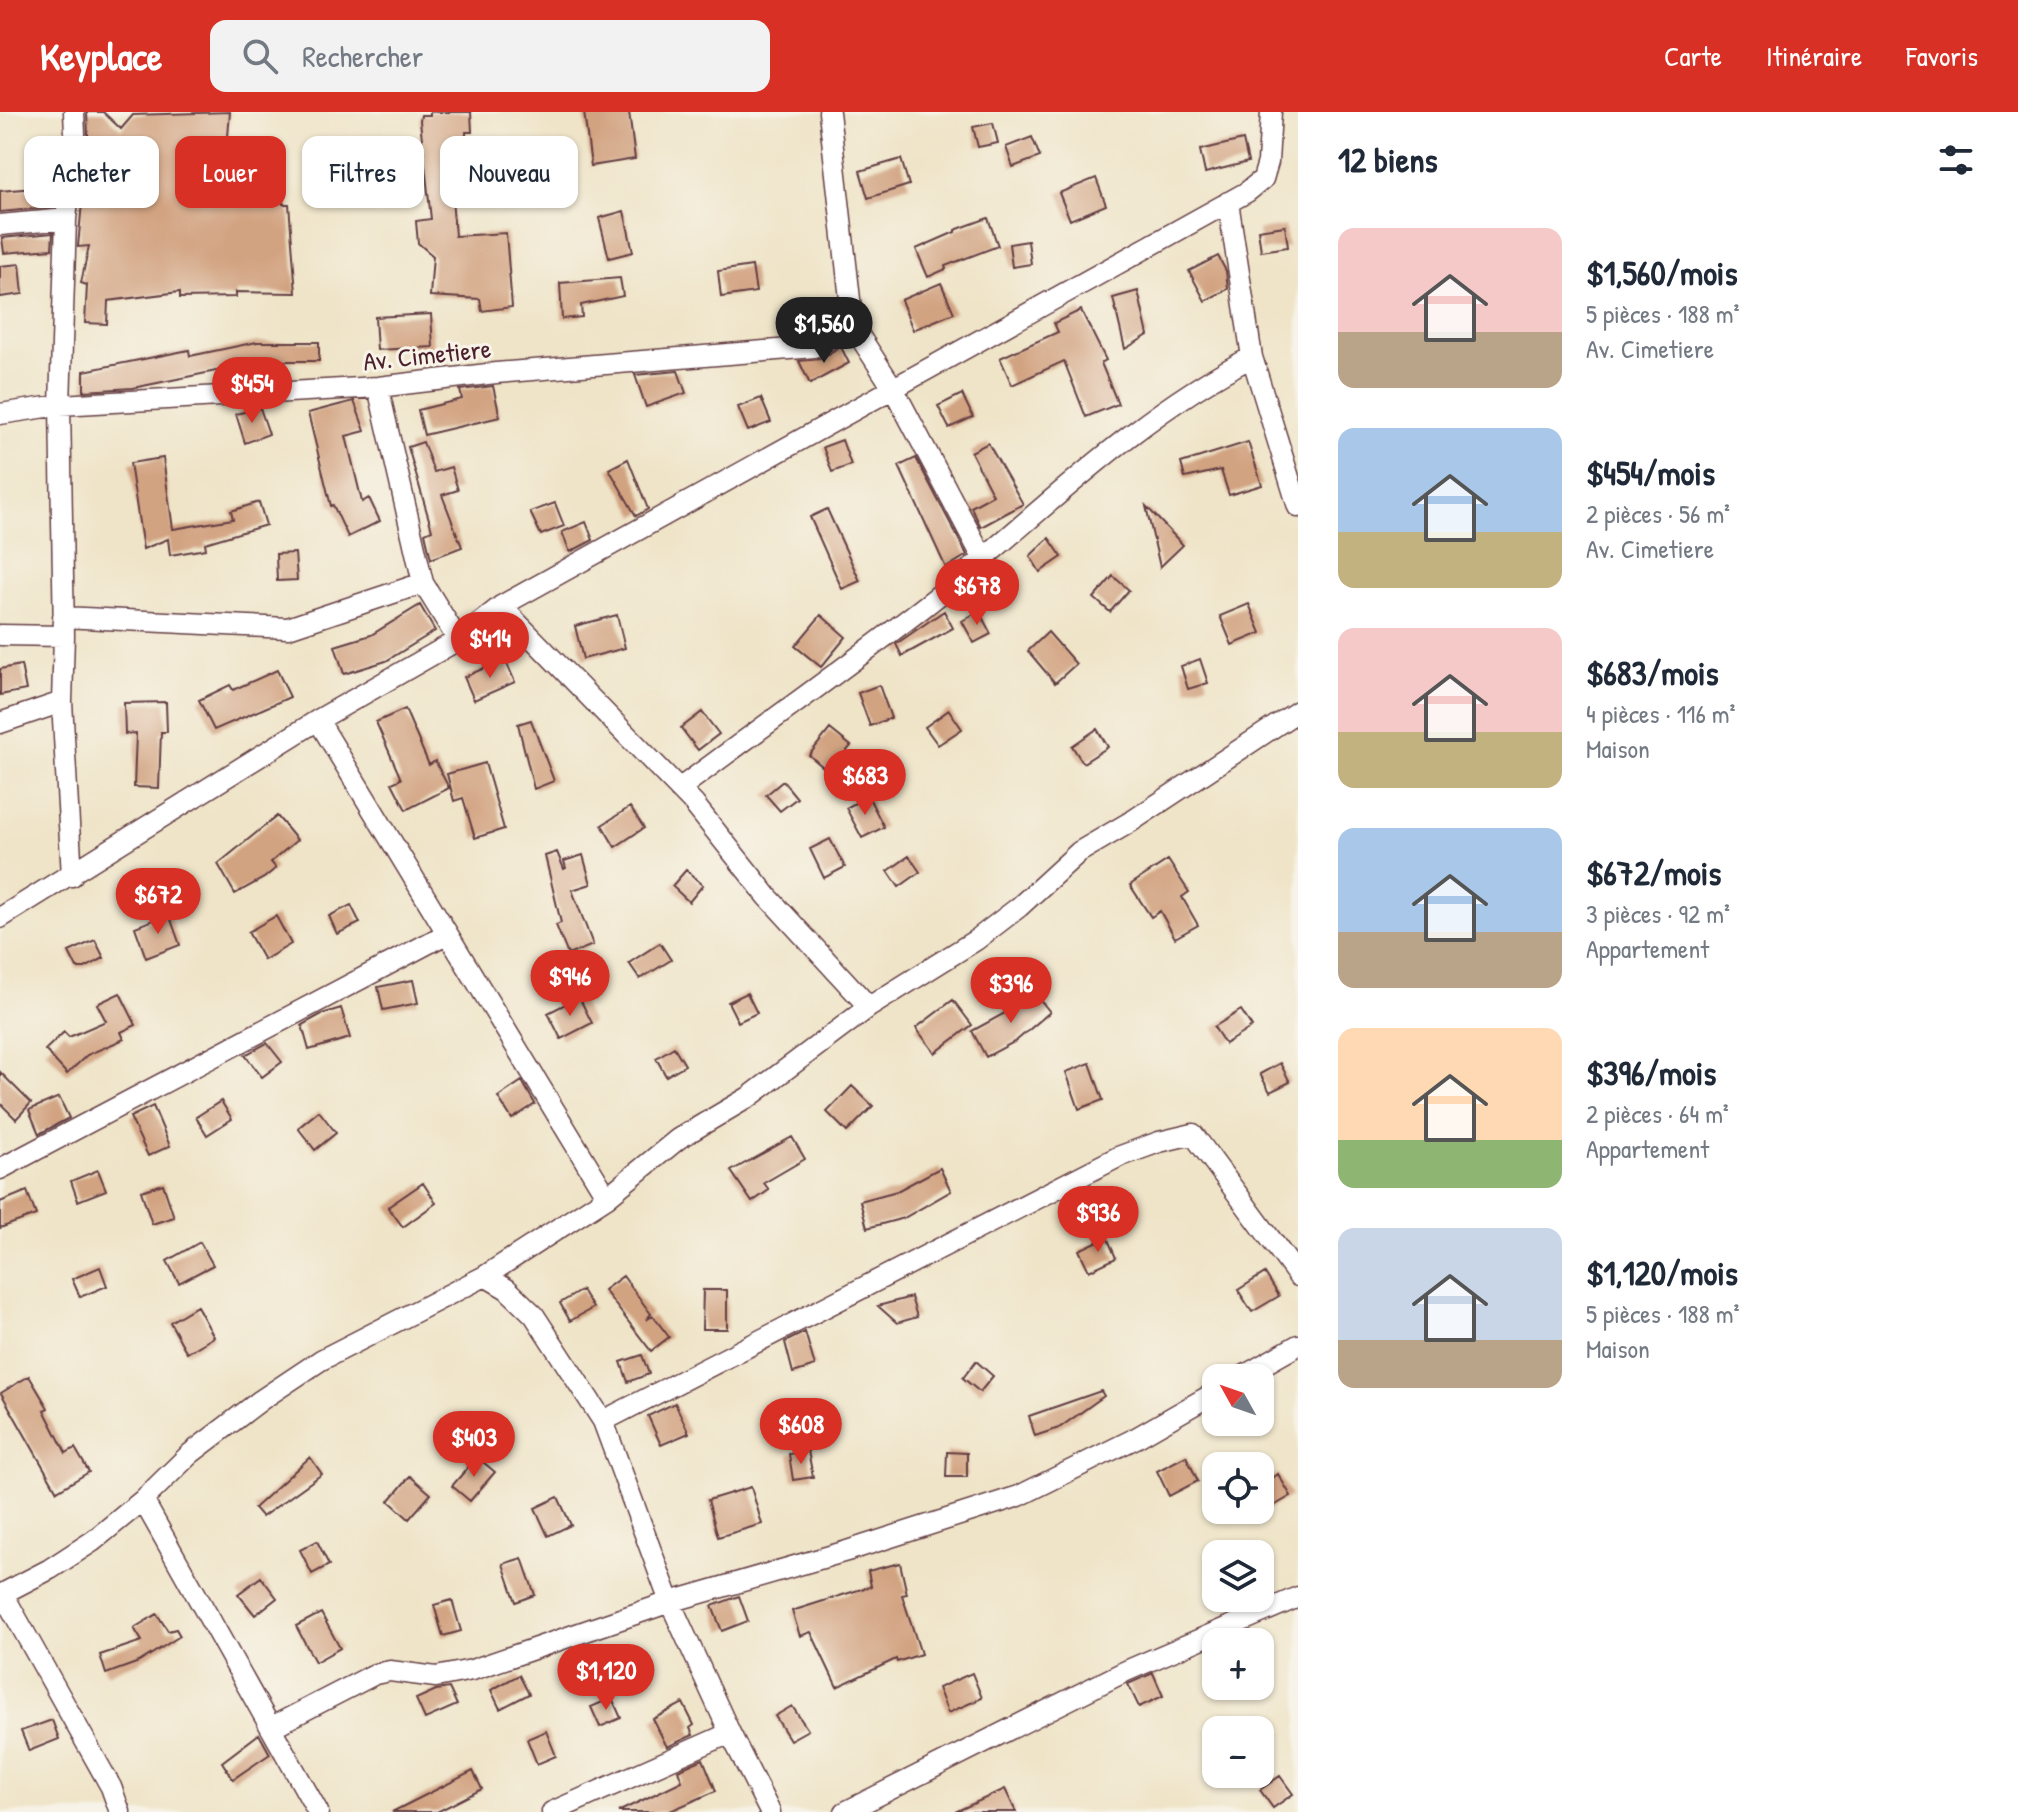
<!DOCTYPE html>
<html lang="fr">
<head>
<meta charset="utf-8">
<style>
	:root { --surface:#fff; --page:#f2f2f3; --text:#1f2937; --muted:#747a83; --accent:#d93025 }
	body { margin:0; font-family:"Patrick Hand",sans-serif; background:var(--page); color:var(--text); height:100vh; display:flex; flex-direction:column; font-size:30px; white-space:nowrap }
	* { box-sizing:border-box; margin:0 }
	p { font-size:26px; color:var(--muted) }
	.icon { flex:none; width:44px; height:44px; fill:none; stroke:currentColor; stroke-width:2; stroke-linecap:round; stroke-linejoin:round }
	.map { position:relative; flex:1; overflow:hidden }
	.details { display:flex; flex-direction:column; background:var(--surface); width:720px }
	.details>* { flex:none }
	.guide { position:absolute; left:24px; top:24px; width:760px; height:72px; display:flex; gap:16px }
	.needle { width:52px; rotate:310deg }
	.fabs { position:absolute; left:1202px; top:1252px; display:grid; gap:16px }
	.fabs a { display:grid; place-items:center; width:72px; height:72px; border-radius:16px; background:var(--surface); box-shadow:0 2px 6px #0004; font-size:40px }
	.price { position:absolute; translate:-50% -68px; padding:0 18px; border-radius:28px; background:var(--accent); color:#fff; font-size:26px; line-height:52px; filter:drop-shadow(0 2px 4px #0008) }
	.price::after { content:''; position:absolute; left:50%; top:48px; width:24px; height:18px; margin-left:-12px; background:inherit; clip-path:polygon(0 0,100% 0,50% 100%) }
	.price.current { background:#222; color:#fff }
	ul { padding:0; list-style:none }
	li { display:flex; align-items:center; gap:24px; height:200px; padding:0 40px }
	li span { display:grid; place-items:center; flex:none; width:224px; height:160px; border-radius:16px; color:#555 }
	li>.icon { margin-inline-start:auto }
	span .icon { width:96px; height:96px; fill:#fffc; stroke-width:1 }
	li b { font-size:34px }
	h2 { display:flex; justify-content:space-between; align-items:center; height:96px; padding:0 40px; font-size:34px }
	.chip { padding:0 28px; border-radius:16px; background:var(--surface); box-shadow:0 2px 6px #0004; font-size:28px; line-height:72px }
	.chip.current { background:var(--accent); color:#fff }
	header { display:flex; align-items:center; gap:48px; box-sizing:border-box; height:112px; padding:0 40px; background:var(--accent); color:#fff }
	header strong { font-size:38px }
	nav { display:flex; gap:44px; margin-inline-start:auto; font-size:28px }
	.search { width:560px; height:72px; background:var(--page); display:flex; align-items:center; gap:20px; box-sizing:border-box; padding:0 28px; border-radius:16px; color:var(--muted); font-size:30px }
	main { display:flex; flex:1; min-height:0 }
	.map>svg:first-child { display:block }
	.building { fill:#d2a381 }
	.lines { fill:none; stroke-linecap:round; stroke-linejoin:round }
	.minor-casing { stroke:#633d43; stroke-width:23 }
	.minor { stroke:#fff; stroke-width:20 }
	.labels { text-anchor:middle; stroke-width:6; stroke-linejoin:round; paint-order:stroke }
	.street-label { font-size:26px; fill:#4a1f2b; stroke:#f7f3e8 }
</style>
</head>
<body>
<header>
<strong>Keyplace</strong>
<div class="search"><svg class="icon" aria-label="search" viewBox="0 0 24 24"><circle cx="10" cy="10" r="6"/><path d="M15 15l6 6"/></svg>Rechercher</div>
<nav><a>Carte</a><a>Itinéraire</a><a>Favoris</a></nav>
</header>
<main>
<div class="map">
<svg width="1298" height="1700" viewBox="0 0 1298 1700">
	<rect width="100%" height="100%" fill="#f7f3e8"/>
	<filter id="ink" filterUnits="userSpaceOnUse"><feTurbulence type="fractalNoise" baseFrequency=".0125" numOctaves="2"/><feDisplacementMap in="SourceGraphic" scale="16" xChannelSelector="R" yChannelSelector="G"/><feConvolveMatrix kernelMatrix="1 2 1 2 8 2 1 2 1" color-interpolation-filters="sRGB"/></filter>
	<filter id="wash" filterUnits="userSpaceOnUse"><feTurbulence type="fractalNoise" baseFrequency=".006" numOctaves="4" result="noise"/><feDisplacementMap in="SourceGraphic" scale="32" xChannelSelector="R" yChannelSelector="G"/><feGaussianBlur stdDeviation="1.8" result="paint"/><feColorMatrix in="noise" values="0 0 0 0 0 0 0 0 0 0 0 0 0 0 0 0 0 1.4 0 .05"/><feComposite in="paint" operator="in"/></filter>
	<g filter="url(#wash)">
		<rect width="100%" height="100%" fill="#efe4c8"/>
		<g id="blocks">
			<path class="building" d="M87 0H103L121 17 133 3 230 0 225 62 239 61 240 68 279 62 283 92H289L296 181 236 180V185L180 186V180L108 189 107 212 85 211 87 173 81 171 89 134 78 135 88 23Z
				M430 0H471L472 20H466V34L448 35 455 124 506 121 512 195 482 199 480 187 430 184 433 144 418 131 416 109 431 107 420 9 421 3H430Z
				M584 0H629L635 47 591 54Z
				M993 11 998 31 978 35 973 15Z
				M1032 25 1040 45 1013 55 1006 35Z
				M1243 28 1248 50 1205 61 1200 38Z
				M45 29H61L54 95 0 100V79L46 75Z
				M901 47 909 73 868 86 860 59Z
				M1096 66 1106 93 1070 108 1059 81Z
				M624 99 633 140 609 146 599 106Z
				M988 106 998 134 945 154 946 157 928 165 916 137 955 120V118Z
				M1285 114 1288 135 1261 139 1258 118Z
				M53 121 52 137 4 141 2 126Z
				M1028 129 1031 152 1012 155 1009 132Z
				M1218 144 1226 159 1228 177 1205 189 1189 159Z
				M20 152 23 182 0 185V154Z
				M752 154 756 180 721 185 718 159Z
				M620 166 623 184 581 193 582 205 562 207 560 171Z
				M941 171 954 201 913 218 901 188Z
				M1138 179 1148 223 1125 237 1113 186Z
				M1081 198 1106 248 1101 251 1118 292 1086 305 1064 249 1012 273 1000 246 1058 220 1054 211Z
				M431 202 433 235 377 238 375 205Z
				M257 230H319V249H265L133 276 84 279V259L189 238 190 244Z
				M841 235 849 251 810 272 799 249 820 247Z
				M678 259 686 281 646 295 635 263Z
				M493 274 500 305 424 323 418 298 462 287 460 278Z
				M962 282 973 305 949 316 938 294Z
				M761 286 771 310 748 319 738 295Z
				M354 289 365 319 346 324 362 390 369 386 380 409 348 425 333 393 331 394 308 301Z
				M260 296 269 322 245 331 236 302Z
				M842 328 851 353 832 360 823 335Z
				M423 330 434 360 451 355 458 378 442 383 462 435 431 447 425 421 432 418 408 335Z
				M1248 330 1262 373 1229 383 1221 358 1185 366 1181 351Z
				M988 331 1023 392 981 415 971 395 993 383 971 340Z
				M163 346 173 417 233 407 231 399 259 390 266 413 205 431 206 437 170 443 168 427 143 437 130 351Z
				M916 346 967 443 946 456 899 354Z
				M628 347 648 397 636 404 609 357Z
				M555 391 564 414 541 423 530 400Z
				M1146 394 1183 433 1160 455Z
				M827 397 860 469 842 477 810 405Z
				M586 410 593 428 570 440 562 420Z
				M1049 426 1062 445 1040 460 1030 444Z
				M295 441 297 468 277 469 276 442Z
				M1113 464 1129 478 1110 500 1094 486Z
				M1249 492 1261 521 1232 533 1220 504Z
				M420 493 435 519 386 549 344 562 335 534 371 523Z
				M944 499 953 516 902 544 896 532Z
				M979 499 991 522 974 531 962 509Z
				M617 503 625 536 583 547 575 514Z
				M821 503 846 525 821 555 795 534Z
				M1048 520 1076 552 1055 571 1028 539Z
				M505 547 515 570 474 588 464 565Z
				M1200 547 1208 571 1188 577 1181 554Z
				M21 553 26 578 0 583V557Z
				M277 558 290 585 214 618 199 588 230 573 233 578Z
				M879 573 891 606 870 614 858 581Z
				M166 590 167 620H161L159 676 134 675 136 621 125 622 124 591Z
				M405 597 429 653 435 649 449 676 406 698 392 671 401 667 376 610Z
				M949 598 962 617 938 633 925 615Z
				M702 600 719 622 698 638 681 616Z
				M531 608 554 669 534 677 518 612Z
				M830 617 851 634 829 660 809 643Z
				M1097 617 1108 635 1083 651 1072 634Z
				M485 651 504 717 475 726 463 686 454 689 447 662Z
				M783 669 797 686 780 699 766 683Z
				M868 684 884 715 862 726 846 696Z
				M630 695 644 716 615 735 602 713Z
				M277 704 297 728 271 750 276 756 264 766 235 782 218 752Z
				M830 727 845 755 824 766 810 737Z
				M557 740 564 757 566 756 564 749 583 743 591 772 572 778 593 833 568 843 556 813 561 811 545 744Z
				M909 744 920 760 899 775 888 759Z
				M1168 748 1189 780 1182 785 1198 813 1175 826 1160 799 1151 805 1130 773Z
				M686 758 703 773 689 790 672 774Z
				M351 793 360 811 337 822 329 804Z
				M169 802 180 833 146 846 135 815Z
				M276 804 291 832 264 848 248 820Z
				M95 828 104 846 85 856H77L69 840Z
				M660 831 671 848 640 867 629 851Z
				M413 868 418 891 383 898 378 875Z
				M1034 880 1050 900 1016 929 986 945 972 919 1016 895Z
				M120 881 136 913 121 920 124 927 87 943 67 962 45 938 64 920 69 925 106 909 97 892Z
				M747 881 757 901 738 910 728 890Z
				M579 885 592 911 561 927 548 901Z
				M953 888 972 913 935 941 916 916Z
				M341 896 350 926 309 938 302 913 322 902Z
				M1241 898 1252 915 1225 932 1214 915Z
				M267 931 282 950 262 965 245 943Z
				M674 935 685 953 666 964 656 946Z
				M1090 951 1103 988 1079 997 1066 960Z
				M1280 951 1290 970 1270 980 1260 962Z
				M0 960 31 991 16 1007 0 991Z
				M522 969 535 992 512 1007 498 985Z
				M852 974 873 994 847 1020 827 1000Z
				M59 985 69 1006 39 1022 29 998Z
				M221 989 232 1007 207 1023 196 1005Z
				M153 994 170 1034 148 1044 130 1005Z
				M319 999 336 1021 315 1038 298 1016Z
				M792 1025 805 1047 764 1071 769 1078 752 1090 731 1059Z
				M940 1056 951 1079 904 1106 867 1116 860 1089 897 1079Z
				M98 1058 106 1078 78 1089 71 1069Z
				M423 1071 436 1091 403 1115 388 1095Z
				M163 1072 174 1105 152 1112 141 1079Z
				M27 1079 36 1103 0 1116V1090Z
				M1107 1125 1116 1146 1089 1159 1079 1138Z
				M200 1130 213 1153 179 1171 167 1149Z
				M100 1155 107 1174 80 1185 72 1167Z
				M1265 1161 1279 1184 1252 1200 1238 1178Z
				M623 1164 651 1202 646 1208 653 1204 669 1225 651 1239 604 1178Z
				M582 1178 593 1196 570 1209 560 1191Z
				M703 1178H727V1217H702Z
				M911 1185 917 1205 897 1211 878 1194Z
				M197 1194 214 1225 187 1241 170 1210Z
				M805 1220 815 1254 793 1261 785 1230Z
				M642 1243 649 1262 628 1270 621 1250Z
				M976 1249 993 1264 980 1280 963 1266Z
				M29 1264 48 1296 44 1298 66 1341 75 1336 89 1360 57 1379 1 1281Z
				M1101 1279 1104 1284 1059 1316 1035 1324 1029 1304Z
				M675 1291 689 1321 661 1333 648 1304Z
				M808 1339 813 1365 793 1368 789 1342Z
				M947 1340 967 1341V1365H946Z
				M1186 1344 1198 1369 1169 1384 1157 1359Z
				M310 1345 322 1362 262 1405 254 1396Z
				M477 1345 495 1360 470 1389 452 1374Z
				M1278 1362 1291 1384 1260 1402V1373Z
				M410 1364 431 1382 409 1407 389 1389Z
				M751 1375 762 1412 718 1425 708 1388Z
				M558 1385 571 1413 548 1424 535 1396Z
				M317 1429 329 1453 312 1462 300 1438Z
				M522 1446 535 1483 516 1490 503 1452Z
				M900 1451 907 1482 902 1483 921 1542 897 1550 896 1547 837 1575 811 1520 800 1524 792 1499 871 1474 868 1459Z
				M261 1465 277 1486 255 1503 238 1482Z
				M739 1484 748 1509 722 1519 712 1494Z
				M452 1488 461 1519 443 1524 434 1493Z
				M321 1501 340 1536 315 1550 296 1514Z
				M157 1502 168 1519 176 1517 180 1524 139 1550 106 1562 100 1543 142 1529 134 1516Z
				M972 1561 982 1586 948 1601 938 1576Z
				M1153 1561 1163 1584 1139 1595 1128 1572Z
				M519 1563 529 1582 500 1597 491 1578Z
				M449 1576 457 1593 425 1607 416 1587 436 1578Z
				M612 1586 621 1606 600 1615 591 1595Z
				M683 1591 694 1613 690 1616 693 1623 667 1635 653 1607Z
				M792 1594 808 1618 790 1628 775 1604Z
				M52 1608 59 1627 29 1639 21 1619Z
				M546 1619 556 1644 537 1652 527 1627Z
				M259 1622 270 1642 233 1667 222 1650Z
				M703 1647 716 1679 668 1700H618L682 1669 678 1658Z
				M473 1659 482 1677 437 1700H392Z
				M1280 1664 1293 1682 1273 1696 1260 1678Z
				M1005 1677 1016 1700H955Z"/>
		</g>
	</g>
	<g filter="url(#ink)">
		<use href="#blocks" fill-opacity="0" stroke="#633d43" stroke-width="2"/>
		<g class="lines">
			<g class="minor-casing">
				<path id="minor" d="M829 0 853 214 893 276 983 446
					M1228 90 1252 245
					M0 113 66 107
					M378 275 423 471 458 528
					M0 302 60 293 378 275 496 261 814 235 853 214
					M501 494 694 692 768 785 869 895
					M63 505 288 516 423 471
					M0 523 64 524
					M318 608 607 1085
					M0 611 62 590
					M679 677C767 611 857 548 943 480 1043 399 1136 304 1252 245L1298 395
					M72 764 62 590 64 524 60 293 66 107 75 22 74 0
					M0 806 318 608 458 528 501 494 1247 80 1263 67 1268 50 1271 0
					M0 1057 446 822
					M485 1164 507 1177 534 1203 603 1309 670 1490 730 1621 770 1700
					M1240 1266 1298 1233
					M603 1309 1118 1045 1159 1030 1193 1022 1298 1164
					M143 1388 318 1700
					M3 1482 111 1675 120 1700
					M0 1483 50 1457 93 1429 143 1388 190 1342 261 1288 321 1248 485 1164 607 1085 678 1027 749 985 869 895 976 828 1019 795 1079 740 1132 709 1298 599
					M272 1615 375 1562 390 1559 436 1565 472 1558 670 1490 847 1439 1019 1384 1136 1326 1216 1280
					M552 1700 730 1621
					M845 1700 1126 1559 1298 1485"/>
			</g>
			<use href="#minor" class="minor"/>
		</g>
	</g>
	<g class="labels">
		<g class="street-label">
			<text transform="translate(427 243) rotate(-6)" y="9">Av. Cimetiere</text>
		</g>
	</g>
</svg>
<div class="fabs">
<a><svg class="needle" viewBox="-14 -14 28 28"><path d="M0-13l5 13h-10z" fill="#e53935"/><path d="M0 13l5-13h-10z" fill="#747a83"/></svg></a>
<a><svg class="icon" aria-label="locate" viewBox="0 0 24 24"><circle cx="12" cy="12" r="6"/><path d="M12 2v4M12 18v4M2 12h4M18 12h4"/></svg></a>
<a><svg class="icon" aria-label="layers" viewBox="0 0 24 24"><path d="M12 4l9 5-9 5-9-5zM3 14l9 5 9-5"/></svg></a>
<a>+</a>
<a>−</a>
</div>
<b class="price current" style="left:824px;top:253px">$1,560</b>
<b class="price" style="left:252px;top:313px">$454</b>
<b class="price" style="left:977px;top:515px">$678</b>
<b class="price" style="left:490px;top:568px">$414</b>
<b class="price" style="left:865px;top:705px">$683</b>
<b class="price" style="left:158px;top:824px">$672</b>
<b class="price" style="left:570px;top:906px">$946</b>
<b class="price" style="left:1011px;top:913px">$396</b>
<b class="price" style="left:1098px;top:1142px">$936</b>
<b class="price" style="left:801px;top:1354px">$608</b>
<b class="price" style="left:474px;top:1367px">$403</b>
<b class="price" style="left:606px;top:1600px">$1,120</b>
<div class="guide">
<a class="chip">Acheter</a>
<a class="chip current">Louer</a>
<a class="chip">Filtres</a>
<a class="chip">Nouveau</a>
</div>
</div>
<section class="details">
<h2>12 biens<svg class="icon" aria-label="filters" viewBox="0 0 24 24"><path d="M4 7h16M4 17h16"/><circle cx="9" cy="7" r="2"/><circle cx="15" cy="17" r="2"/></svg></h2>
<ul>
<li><span style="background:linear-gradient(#f6c9c9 65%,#b9a48a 0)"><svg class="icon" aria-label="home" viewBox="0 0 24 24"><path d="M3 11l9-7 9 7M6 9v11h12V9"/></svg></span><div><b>$1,560/mois</b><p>5 pièces · 188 m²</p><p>Av. Cimetiere</p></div></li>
<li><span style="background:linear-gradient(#a9c7e8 65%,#c2b280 0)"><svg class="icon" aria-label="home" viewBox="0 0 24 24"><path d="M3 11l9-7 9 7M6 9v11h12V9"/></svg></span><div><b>$454/mois</b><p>2 pièces · 56 m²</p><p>Av. Cimetiere</p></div></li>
<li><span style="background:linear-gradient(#f6c9c9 65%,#c2b280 0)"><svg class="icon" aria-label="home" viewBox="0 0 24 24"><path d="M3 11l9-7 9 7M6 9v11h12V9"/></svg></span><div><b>$683/mois</b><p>4 pièces · 116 m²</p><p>Maison</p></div></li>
<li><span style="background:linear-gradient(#a9c7e8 65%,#b9a48a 0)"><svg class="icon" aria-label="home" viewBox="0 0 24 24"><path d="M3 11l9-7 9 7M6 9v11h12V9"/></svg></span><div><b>$672/mois</b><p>3 pièces · 92 m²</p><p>Appartement</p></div></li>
<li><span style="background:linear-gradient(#ffd9b3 70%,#8fb573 0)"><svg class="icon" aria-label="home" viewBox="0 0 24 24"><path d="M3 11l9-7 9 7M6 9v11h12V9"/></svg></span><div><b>$396/mois</b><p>2 pièces · 64 m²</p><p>Appartement</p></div></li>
<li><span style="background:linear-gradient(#c9d6e8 70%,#b9a48a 0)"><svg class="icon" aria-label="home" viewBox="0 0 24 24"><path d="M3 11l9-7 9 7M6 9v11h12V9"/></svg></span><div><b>$1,120/mois</b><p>5 pièces · 188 m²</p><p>Maison</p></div></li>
</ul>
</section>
</main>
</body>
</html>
